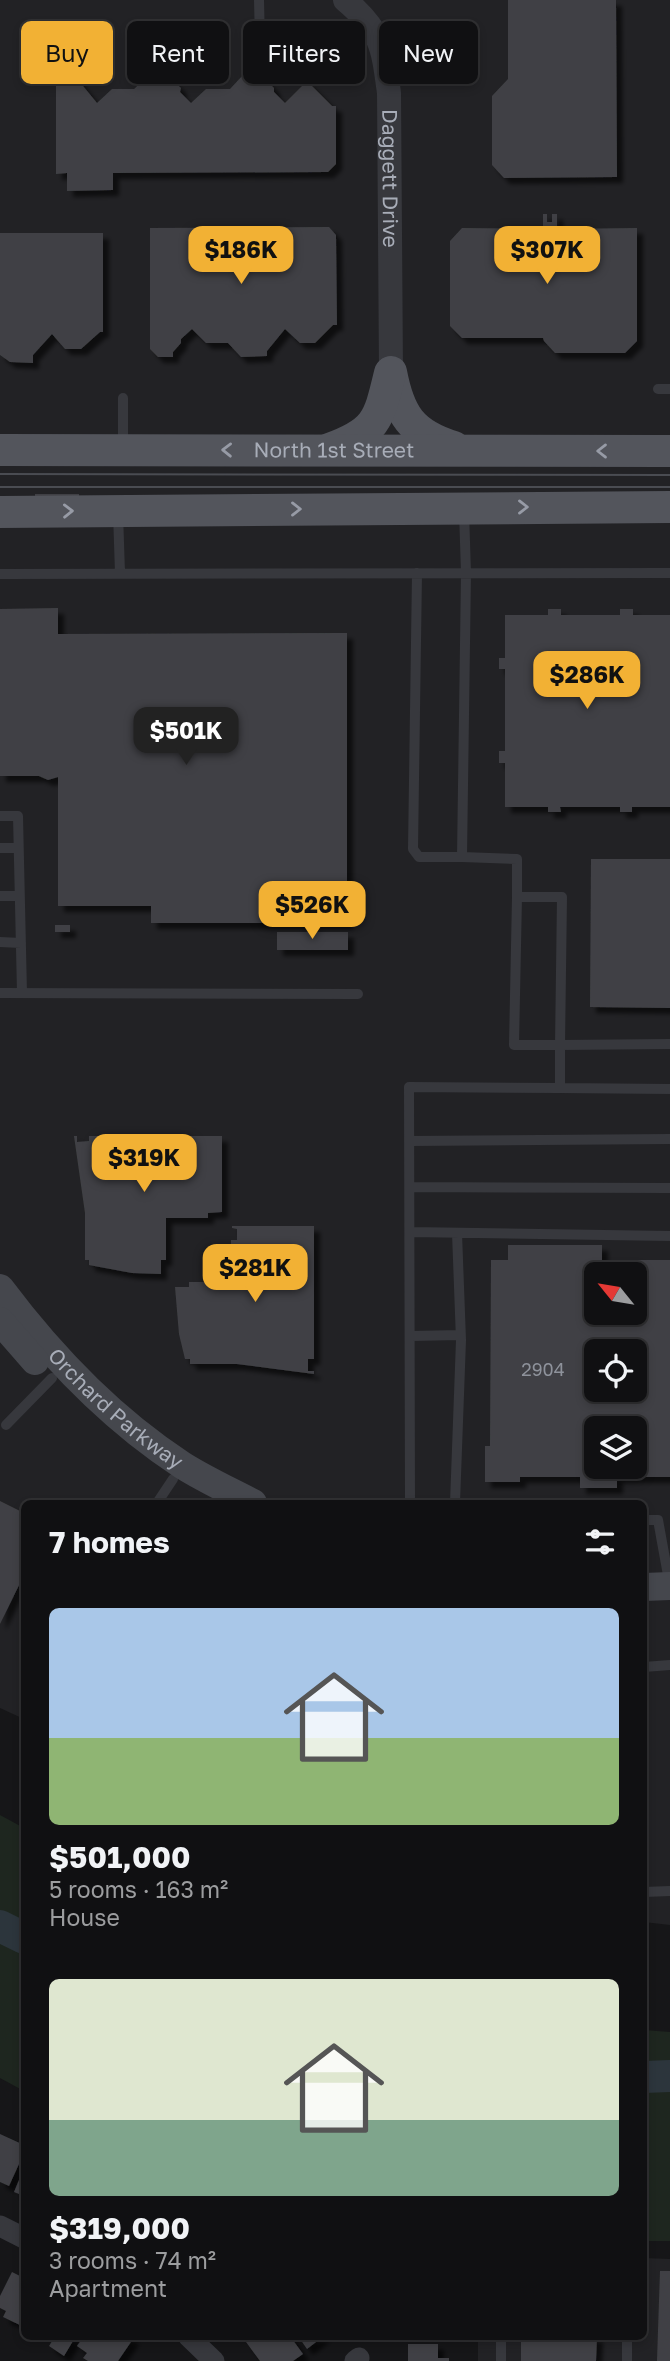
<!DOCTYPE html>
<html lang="en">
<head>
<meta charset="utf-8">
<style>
	:root { --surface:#101012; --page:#1e1e20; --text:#f1f3f6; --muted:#9c9d9f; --line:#303032; --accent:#f2b134 }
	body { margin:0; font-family:"Golos Text",sans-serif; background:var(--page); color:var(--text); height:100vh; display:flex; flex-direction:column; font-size:26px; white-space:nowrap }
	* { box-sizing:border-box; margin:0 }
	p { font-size:23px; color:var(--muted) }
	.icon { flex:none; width:38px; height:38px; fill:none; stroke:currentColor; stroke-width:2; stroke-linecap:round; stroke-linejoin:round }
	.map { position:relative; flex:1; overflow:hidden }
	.sheet { position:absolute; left:21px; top:1500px; width:626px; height:840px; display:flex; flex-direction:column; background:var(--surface); border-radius:10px; box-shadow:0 4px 10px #0003,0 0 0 2px var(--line) }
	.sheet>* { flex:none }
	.banner { position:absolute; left:21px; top:21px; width:628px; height:63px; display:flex; gap:14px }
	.needle { width:46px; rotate:300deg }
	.controls { position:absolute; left:584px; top:1262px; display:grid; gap:14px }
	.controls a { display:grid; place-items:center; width:63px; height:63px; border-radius:10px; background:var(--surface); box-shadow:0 4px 10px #0003,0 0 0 2px var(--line); font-size:35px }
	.price { position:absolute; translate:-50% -60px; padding:0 16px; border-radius:14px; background:var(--accent); color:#111; font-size:23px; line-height:46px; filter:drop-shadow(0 2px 4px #0008) }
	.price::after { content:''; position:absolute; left:50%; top:42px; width:21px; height:16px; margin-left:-10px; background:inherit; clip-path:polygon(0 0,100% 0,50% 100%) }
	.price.on { background:#222; color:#fff }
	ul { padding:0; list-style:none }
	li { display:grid; align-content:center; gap:14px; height:371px; padding:0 28px }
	li span { display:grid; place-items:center; height:217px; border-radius:10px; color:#555 }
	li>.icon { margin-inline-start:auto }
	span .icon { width:126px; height:126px; fill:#fffc; stroke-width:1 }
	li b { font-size:30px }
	h2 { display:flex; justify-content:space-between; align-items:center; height:84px; padding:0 28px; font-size:30px }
	.tag { padding:0 24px; border-radius:10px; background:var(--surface); box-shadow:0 4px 10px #0003,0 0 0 2px var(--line); font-size:24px; line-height:63px }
	.tag.on { background:var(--accent); color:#111 }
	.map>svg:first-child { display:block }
	.built { fill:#222225; fill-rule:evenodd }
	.green { fill:#1e261f }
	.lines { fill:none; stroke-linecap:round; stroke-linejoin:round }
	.river { stroke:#2c353c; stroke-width:32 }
	.building { fill:#404145; fill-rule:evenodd; filter:url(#shadow) }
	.service { stroke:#37383d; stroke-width:10 }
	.minor { stroke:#37383d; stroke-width:21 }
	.tertiary { stroke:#37383d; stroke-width:24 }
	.secondary { stroke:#45474d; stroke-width:28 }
	.primary { stroke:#53555c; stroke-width:32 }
	.tram { stroke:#4a4c52; stroke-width:2 }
	.oneway { stroke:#979ba6 }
	.labels { text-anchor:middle; stroke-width:5; stroke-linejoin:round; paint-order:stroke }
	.number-label { font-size:18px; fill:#8e929b }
	.street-label { font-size:21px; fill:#a8adb8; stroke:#111113 }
</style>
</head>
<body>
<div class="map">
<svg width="670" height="2361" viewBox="0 0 670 2361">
	<defs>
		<filter id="shadow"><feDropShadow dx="6" dy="6" stdDeviation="2" flood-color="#0009"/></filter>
	</defs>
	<rect width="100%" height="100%" fill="#161618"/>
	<path class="built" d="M0 0H670V1925L644 1922V1503H24V1719L0 1708ZM597 1274H635V1312H597ZM597 1351H635V1390H597ZM597 1428H635V1466H597Z
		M644 2258 670 2259V2361H478V2336H644Z"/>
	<path class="green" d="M0 1815 24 1828V2091L0 2078Z
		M644 2030 670 2032V2241H644Z"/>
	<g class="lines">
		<path class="river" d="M0 1926 24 1938
			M644 2077 670 2076"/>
	</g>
	<path class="building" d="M508 0H616L617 177 504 178 492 165V96L508 79Z
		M64 75 79 76V81L97 103 112 89H134L149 75H172V80L181 88 180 92 191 103 206 89H230L243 75H265L266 80 274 88V92L285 103 307 81 332 106H336V164L328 172 113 173V190L67 191V173L56 174V84Z
		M543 214H547V222H552V214H557V229L637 228V341L625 353H555L544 341 543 338H462L450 326V241L462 228 543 229Z
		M329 227 336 235 337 325H333L315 343H300L285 329 267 351V356L241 357 228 343H206L192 329 181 339V343L173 352V357H158L150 349V228Z
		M0 233H103V332H100L81 349H65L52 334 33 355V363L10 362 0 355Z
		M35 494H79V500L35 501Z
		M58 608V634L347 633V923H151V906H58V777L48 780 39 776H0V609Z
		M548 609H561V615H620V609H633V615H670V807H632V812H620V807H560L561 812H548V807H505V763H499V751H505V669H499V658H505V615H548Z
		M591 859H670V1008L590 1007Z
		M55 925H70V932H55Z
		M277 932H348V950H277Z
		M74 1136H77V1142L89 1141V1136H222V1212L208 1213V1218H166V1260H161V1274L132 1273 89 1265V1260H85V1213Z
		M232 1226H314V1359H308V1371H314V1374L237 1364H190V1359H185L179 1334 175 1287H189V1282H231V1240H237V1229L232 1228Z
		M508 1245H602V1260H670V1477H617V1488H580V1477H520V1482H485V1446H490L491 1260H508ZM597 1274H635V1312H597ZM597 1351H635V1390H597ZM597 1428H635V1466H597Z
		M0 1501 24 1513V1575L0 1624Z
		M0 2134 24 2145V2153L9 2186 0 2182Z
		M24 2168V2196L14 2192Z
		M660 2271H670V2361H657Z
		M12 2272 24 2278V2327L3 2317 6 2311 0 2308V2296Z
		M51 2336H76L64 2356 49 2346 54 2338Z
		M84 2336H130L133 2339 118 2361H88L83 2358 87 2353 77 2346Z
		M253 2336H290L303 2354 293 2361H260L246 2342Z
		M298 2336H324L307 2349Z
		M521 2336H597L596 2361H521Z
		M408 2344H438V2358H449V2361H408Z"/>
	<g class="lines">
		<path class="service" d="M259 0 260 43
			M658 389H670
			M123 447V398
			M464 511 466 573 462 857 517 859V897H562L560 1045H514L517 897
			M118 513 120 573
			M417 573 413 849 419 857H462
			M0 574 670 573
			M0 816H18L22 993
			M0 848H18
			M0 896H18
			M0 942 21 943
			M0 993 358 994
			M560 1088 670 1089
			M410 1141 670 1139
			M410 1187 670 1188
			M410 1232 670 1236
			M411 1336 460 1335
			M6 1425 52 1378
			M157 1503 173 1479
			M413 1503 410 1501 409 1087 560 1088V1045L670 1044
			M455 1503 461 1340 457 1233
			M644 1520H658L670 1586
			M644 1667 670 1665
			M644 1892 670 1891
			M501 2361V2336
			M627 2361V2336"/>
		<path class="minor" d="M0 2226 24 2238
			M188 2336 214 2361
			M355 2361 359 2358"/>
		<path class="tertiary" id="s1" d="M345 0C382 31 383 48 389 93L391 372"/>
		<g class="secondary">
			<path id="s2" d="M0 1288C51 1356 110 1418 182 1465 204 1479 230 1491 253 1503"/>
			<path d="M0 1321 35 1361"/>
			<path d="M644 1587 670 1586"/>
		</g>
		<g class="primary">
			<path d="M391 372C399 414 411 434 454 447"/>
			<path d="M329 449C377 432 379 419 390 373"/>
			<path id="s3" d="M0 450 670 451"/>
			<path d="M0 512 670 507"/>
		</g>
		<path class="tram" d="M0 474 670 475
			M0 487H670"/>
	</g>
	<defs><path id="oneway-chevron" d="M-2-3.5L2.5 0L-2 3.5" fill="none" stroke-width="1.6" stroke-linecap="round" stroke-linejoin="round" transform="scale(1.75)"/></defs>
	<g class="oneway">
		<use href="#oneway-chevron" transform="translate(227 450) rotate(-179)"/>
		<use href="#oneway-chevron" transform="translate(602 451) rotate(180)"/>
		<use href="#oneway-chevron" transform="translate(523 507)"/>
		<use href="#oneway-chevron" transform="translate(296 509)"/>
		<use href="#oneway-chevron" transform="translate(68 511) rotate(-1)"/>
	</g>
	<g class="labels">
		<g class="number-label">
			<text x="543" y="1376">2904</text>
		</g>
		<g class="street-label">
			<text dy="7" stroke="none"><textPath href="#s1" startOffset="192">Daggett Drive</textPath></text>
			<text dy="7" stroke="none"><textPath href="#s3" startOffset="334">North 1st Street</textPath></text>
			<text dy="7" stroke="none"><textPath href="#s2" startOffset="168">Orchard Parkway</textPath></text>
		</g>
	</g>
</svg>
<div class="controls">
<a><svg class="needle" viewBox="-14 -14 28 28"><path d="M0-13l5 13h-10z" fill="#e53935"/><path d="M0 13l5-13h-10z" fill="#9c9d9f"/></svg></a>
<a><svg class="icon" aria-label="locate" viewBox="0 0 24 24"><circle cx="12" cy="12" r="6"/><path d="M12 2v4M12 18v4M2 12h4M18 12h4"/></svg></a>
<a><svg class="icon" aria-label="layers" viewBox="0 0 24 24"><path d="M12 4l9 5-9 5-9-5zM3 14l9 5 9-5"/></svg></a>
</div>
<b class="price" style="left:241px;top:286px">$186K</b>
<b class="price" style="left:547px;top:286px">$307K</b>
<b class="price" style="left:587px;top:711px">$286K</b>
<b class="price on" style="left:186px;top:767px">$501K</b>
<b class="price" style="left:312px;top:941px">$526K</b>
<b class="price" style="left:144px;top:1194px">$319K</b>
<b class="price" style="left:255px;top:1304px">$281K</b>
<div class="banner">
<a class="tag on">Buy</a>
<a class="tag">Rent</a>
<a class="tag">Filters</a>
<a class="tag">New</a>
</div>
<section class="sheet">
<h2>7 homes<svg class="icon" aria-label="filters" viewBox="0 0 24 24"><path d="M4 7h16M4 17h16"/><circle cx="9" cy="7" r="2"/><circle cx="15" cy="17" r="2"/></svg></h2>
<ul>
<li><span style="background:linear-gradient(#a9c7e8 60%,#8fb573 0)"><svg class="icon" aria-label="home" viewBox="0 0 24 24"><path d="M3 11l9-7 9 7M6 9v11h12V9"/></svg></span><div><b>$501,000</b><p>5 rooms · 163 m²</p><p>House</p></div></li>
<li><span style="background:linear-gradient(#dfe7d0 65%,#7fa58c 0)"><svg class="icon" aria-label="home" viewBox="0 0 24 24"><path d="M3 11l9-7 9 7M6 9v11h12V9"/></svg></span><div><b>$319,000</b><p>3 rooms · 74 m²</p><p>Apartment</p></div></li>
</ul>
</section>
</div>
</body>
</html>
